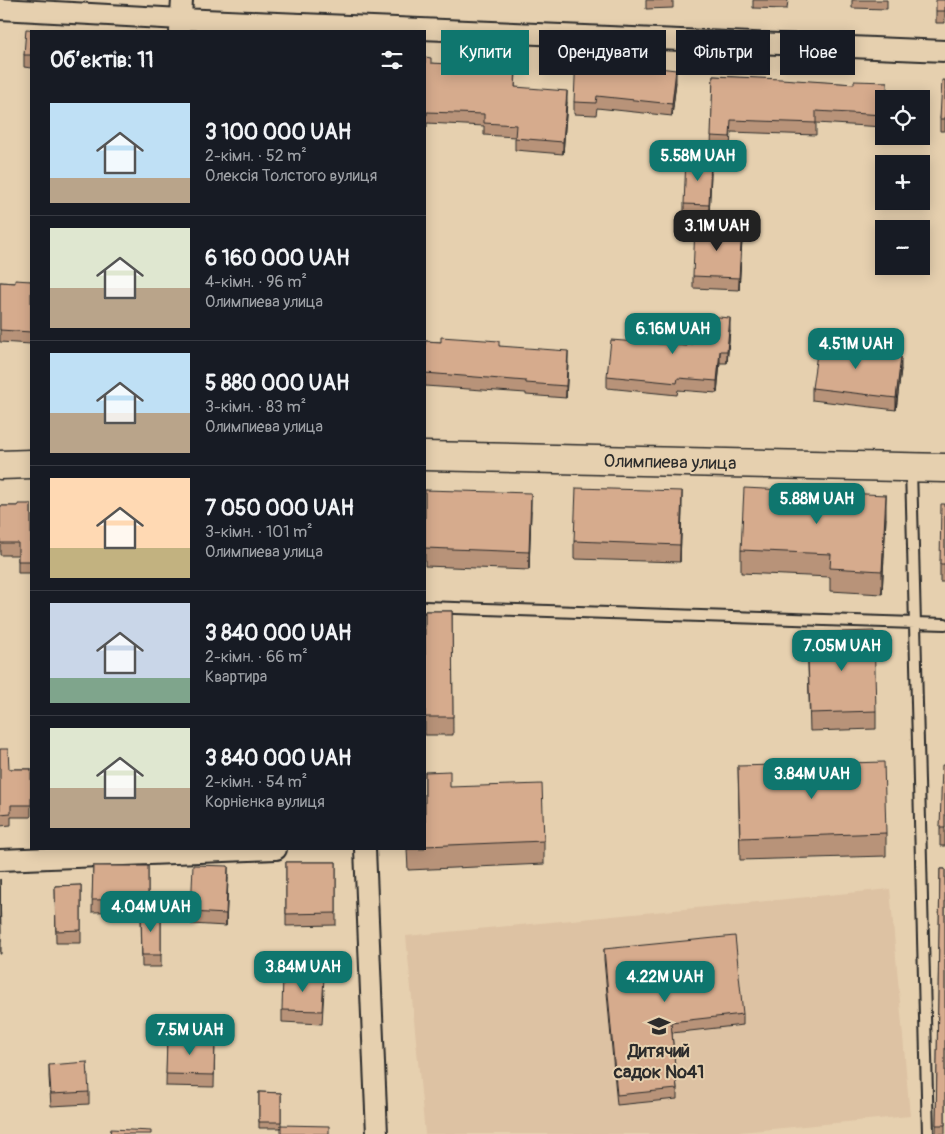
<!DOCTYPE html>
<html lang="uk">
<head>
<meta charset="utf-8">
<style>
	:root { --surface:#171b24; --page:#20242c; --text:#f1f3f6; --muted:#9ea1a6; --line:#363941; --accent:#0f766e }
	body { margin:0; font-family:Pangolin,sans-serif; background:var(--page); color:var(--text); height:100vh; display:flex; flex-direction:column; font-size:19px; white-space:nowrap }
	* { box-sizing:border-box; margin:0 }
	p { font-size:16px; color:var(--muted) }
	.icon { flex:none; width:28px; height:28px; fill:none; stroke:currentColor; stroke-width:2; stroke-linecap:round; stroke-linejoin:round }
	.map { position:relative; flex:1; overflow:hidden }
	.panel { position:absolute; left:30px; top:30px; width:396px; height:820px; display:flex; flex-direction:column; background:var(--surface); border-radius:0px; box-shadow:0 2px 12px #0003 }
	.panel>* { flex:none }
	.top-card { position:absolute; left:441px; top:30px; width:429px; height:45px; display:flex; gap:10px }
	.tools { position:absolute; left:875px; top:90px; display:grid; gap:10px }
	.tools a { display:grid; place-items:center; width:55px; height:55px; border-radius:0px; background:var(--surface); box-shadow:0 2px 12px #0003; font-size:25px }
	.price { position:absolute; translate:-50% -42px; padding:0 11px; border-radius:10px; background:var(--accent); color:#fff; font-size:16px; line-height:32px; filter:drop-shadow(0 1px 2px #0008) }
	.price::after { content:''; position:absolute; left:50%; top:30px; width:15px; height:11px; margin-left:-8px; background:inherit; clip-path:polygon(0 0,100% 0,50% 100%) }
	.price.on { background:#222; color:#fff }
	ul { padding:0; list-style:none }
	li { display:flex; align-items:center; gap:15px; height:125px; padding:0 20px }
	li+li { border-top:1px solid var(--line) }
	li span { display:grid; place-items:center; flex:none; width:140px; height:100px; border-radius:0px; color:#555 }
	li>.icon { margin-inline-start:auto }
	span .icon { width:60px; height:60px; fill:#fffc; stroke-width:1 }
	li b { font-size:21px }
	h2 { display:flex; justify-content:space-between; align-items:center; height:60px; padding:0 20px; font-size:21px }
	.tag { padding:0 18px; border-radius:0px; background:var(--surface); box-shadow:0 2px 12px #0003; font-size:18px; line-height:45px }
	.tag.on { background:var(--accent); color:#fff }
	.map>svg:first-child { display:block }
	.built { fill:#ddc2a3 }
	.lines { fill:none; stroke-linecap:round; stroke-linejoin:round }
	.lane-casing { stroke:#2b2b2b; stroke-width:14 }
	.street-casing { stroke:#2b2b2b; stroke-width:24 }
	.secondary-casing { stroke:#2b2b2b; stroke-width:31 }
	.lane { stroke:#e6d0af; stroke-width:10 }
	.street { stroke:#e6d0af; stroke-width:20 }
	.secondary { stroke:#e6d0af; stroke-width:28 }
	.wall { fill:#b89379; stroke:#2b2b2b }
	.shaded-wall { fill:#967863; stroke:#2b2b2b }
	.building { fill:#d6ab8d; stroke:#2b2b2b }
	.labels { text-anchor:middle; stroke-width:4; stroke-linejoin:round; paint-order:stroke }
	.street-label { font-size:18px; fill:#2b2b2b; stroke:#e6d0af }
	.poi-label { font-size:18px; font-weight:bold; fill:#2b2b2b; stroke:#e6d0af }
</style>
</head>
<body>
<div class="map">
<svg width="945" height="1134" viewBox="0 0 945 1134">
	<rect width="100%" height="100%" fill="#e6d0af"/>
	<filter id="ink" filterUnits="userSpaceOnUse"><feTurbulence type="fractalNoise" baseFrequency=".02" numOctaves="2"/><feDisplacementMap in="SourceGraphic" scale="10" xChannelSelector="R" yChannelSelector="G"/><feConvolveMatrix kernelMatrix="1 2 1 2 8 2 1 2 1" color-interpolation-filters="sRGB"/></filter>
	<g filter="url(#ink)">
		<path class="built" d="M890 889 910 1116 719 1134H425L406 936Z"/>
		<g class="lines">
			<g class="lane-casing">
				<path id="lane" d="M911 468 928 1134
					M425 607 945 624"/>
			</g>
			<g class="street-casing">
				<path id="street" d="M0 9 181 19 945 51
					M180 31 182 0
					M365 849 377 1134
					M0 860 276 849"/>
			</g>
			<g class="secondary-casing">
				<path id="secondary" d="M425 456 945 468
					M0 465 31 464"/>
			</g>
			<use href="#lane" class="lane"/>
			<use href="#street" class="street"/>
			<use href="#secondary" class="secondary"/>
		</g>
		<path class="wall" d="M646 0H673V8L646 9Z
			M753 0H788L787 9 753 8Z
			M852 0H887V9L852 8Z
			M945 0V23H936V11Z
			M31 31V68L24 67V55Z
			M425 57 431 63 516 73 515 87 567 102 563 154 515 150V137L484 135V126L427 123V127H425Z
			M599 61 676 82 672 116 597 108 596 115 574 114V102Z
			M713 76 854 84 887 82 886 99H884V127L816 123V135L731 132 730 149 711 148Z
			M945 80V131H940V119Z
			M711 173 709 217 684 216V204Z
			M742 240 739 290 693 288V276Z
			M31 281V344L0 342V282L15 283Z
			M730 330 727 363H720L717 393 678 390 677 395 607 388V376Z
			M425 341 441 342 499 346 568 363 566 398 526 395V393L425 386Z
			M870 353 901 369 896 410 812 400V388Z
			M425 490 531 511 529 570 425 566Z
			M31 504V573H18V555H0V506H18Z
			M945 504V582H940V564Z
			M682 509 680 562 574 559V541Z
			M886 518 882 594 830 591V577L741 573V550Z
			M425 611H452L453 735H425Z
			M807 633 876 711V729L810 731Z
			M0 749 9 769H31V817H11V825L0 826Z
			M945 765V846H940V828Z
			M738 766 886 833V856L740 860Z
			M425 772 450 787 544 841V864L408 870 407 849H425Z
			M286 862H336V925L286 926Z
			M93 866H148V911H161V967H142L141 911 92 912Z
			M940 869H945V1134H936Z
			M228 878 226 926 191 924V912Z
			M0 879 1 942V954H0Z
			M81 885V943H56L55 886Z
			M604 949 743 1014V1025L672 1033 677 1089V1099L617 1105 604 959Z
			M324 989 322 1024 282 1022V1010Z
			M167 1038 215 1039 214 1087 166 1086Z
			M49 1065 89 1092V1104L51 1106 49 1077Z
			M259 1092 281 1093V1128H259Z"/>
		<path class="shaded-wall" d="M676 70V82L672 116V104Z
			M567 91V102L563 154V142Z
			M711 160V173L709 217V205Z
			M742 228V240L739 290V278Z
			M730 318V330L727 363V351Z
			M568 351V363L566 398V386Z
			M720 351V363L717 393V381Z
			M901 357V369L896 410V398Z
			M682 491V509L680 562V545Z
			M531 493V511L529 570V552Z
			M886 495V518L882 594V571Z
			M228 866V878L226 926V914Z"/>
		<path class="building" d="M936 0H945V11H936Z
			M26 29 60 31H31V55H24Z
			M576 55 599 56V61L676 70 672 104 597 96 596 103 574 102Z
			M425 57 431 58V63L488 66V60L516 61 515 87 567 91 563 142 515 138 516 125 484 123V114L427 112V115H425Z
			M713 76 781 79 854 84V81L887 82 886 99H884V115L816 111V123L731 120 730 137 711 136Z
			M942 80H945V119H940Z
			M686 159 711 160 709 205 684 204Z
			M695 226 742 228 739 278 693 276Z
			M15 280 31 281V332L0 330V282L15 283Z
			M696 315 730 318 727 351H720L717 381 678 378 677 383 607 376 611 340 687 346V343L693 344Z
			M441 337 499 341V346L568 351 566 386 526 383V381L425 373V341L441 342Z
			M819 340 870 347 869 353 901 357 896 398 812 388Z
			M576 488 682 491 680 545 574 541Z
			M744 488 886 495 882 571 830 568 831 554 741 550Z
			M425 490 531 493 529 552 425 548Z
			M18 504H31V561H18V543H0V506H18Z
			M941 504H945V564H940Z
			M425 611H452L453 717H425Z
			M874 631 876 711 810 713 807 633Z
			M0 749H8L9 769H31V805H11V813L0 814Z
			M884 762 886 833 740 838 738 766Z
			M942 765H945V828H940Z
			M450 771V787L542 784 544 841 425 846V772Z
			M286 862H336V913L286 914Z
			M193 865 228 866 226 914 191 912Z
			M93 866H148V899L92 900Z
			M940 869H945V1125H936Z
			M0 879 1 942H0Z
			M81 885V930L56 931 55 886Z
			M141 911H161V955H142Z
			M735 936 743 1014 671 1022 677 1089 617 1095 604 949Z
			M283 976 324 977 322 1011 282 1010Z
			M167 1038 215 1039 214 1075 166 1074Z
			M87 1062 89 1092 51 1094 49 1065Z
			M259 1092 281 1093V1122H259Z
			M281 1125 329 1126V1134H281Z
			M111 1129 151 1131V1134H110Z"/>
	</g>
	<defs>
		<g id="school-bare" transform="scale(1.725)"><path d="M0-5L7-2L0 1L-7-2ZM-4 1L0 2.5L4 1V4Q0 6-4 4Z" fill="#2b2b2b" stroke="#e6d0af" stroke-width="2.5" paint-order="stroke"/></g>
	</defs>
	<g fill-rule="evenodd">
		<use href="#school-bare" x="659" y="1026"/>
	</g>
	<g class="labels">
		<g class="street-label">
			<text transform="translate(670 462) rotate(1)" y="6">Олимпиева улица</text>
		</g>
		<g class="poi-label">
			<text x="659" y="1057">Дитячий<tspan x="659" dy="21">садок №41</tspan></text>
		</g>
	</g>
</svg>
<div class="tools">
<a><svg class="icon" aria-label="locate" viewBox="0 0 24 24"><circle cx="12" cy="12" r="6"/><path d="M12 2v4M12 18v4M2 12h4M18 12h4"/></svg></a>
<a>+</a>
<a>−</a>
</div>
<b class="price" style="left:698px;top:182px">5.58M UAH</b>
<b class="price on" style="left:717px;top:252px">3.1M UAH</b>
<b class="price" style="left:673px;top:355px">6.16M UAH</b>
<b class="price" style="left:856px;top:370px">4.51M UAH</b>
<b class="price" style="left:817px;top:525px">5.88M UAH</b>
<b class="price" style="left:842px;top:672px">7.05M UAH</b>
<b class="price" style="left:812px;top:800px">3.84M UAH</b>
<b class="price" style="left:151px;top:933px">4.04M UAH</b>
<b class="price" style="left:303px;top:993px">3.84M UAH</b>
<b class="price" style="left:665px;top:1003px">4.22M UAH</b>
<b class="price" style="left:190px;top:1056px">7.5M UAH</b>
<div class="top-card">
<a class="tag on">Купити</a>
<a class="tag">Орендувати</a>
<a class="tag">Фільтри</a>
<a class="tag">Нове</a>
</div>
<section class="panel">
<h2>Об’єктів: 11<svg class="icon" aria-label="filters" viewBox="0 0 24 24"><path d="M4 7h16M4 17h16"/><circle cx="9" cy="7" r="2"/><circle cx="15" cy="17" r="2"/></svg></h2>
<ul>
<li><span style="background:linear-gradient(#bfe0f5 75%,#b9a48a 0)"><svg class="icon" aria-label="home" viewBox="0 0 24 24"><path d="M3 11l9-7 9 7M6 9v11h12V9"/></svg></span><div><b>3 100 000 UAH</b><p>2-кімн. · 52 m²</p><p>Олексія Толстого вулиця</p></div></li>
<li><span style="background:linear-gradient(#dfe7d0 60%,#b9a48a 0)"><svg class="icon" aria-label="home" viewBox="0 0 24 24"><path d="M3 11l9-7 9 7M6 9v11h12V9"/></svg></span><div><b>6 160 000 UAH</b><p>4-кімн. · 96 m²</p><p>Олимпиева улица</p></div></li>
<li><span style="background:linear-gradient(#bfe0f5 60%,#b9a48a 0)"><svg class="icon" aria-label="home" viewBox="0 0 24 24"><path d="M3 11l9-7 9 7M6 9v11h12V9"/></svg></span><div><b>5 880 000 UAH</b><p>3-кімн. · 83 m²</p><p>Олимпиева улица</p></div></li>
<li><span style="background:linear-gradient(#ffd9b3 70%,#c2b280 0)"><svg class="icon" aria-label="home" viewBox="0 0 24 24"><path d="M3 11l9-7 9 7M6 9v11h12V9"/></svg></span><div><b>7 050 000 UAH</b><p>3-кімн. · 101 m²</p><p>Олимпиева улица</p></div></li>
<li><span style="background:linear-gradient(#c9d6e8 75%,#7fa58c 0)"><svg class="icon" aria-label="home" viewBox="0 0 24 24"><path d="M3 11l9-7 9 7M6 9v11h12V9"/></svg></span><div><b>3 840 000 UAH</b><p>2-кімн. · 66 m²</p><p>Квартира</p></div></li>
<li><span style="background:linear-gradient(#dfe7d0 60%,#b9a48a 0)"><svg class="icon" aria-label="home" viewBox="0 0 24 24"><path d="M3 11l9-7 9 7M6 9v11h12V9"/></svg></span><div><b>3 840 000 UAH</b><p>2-кімн. · 54 m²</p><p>Корнієнка вулиця</p></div></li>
</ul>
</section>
</div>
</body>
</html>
